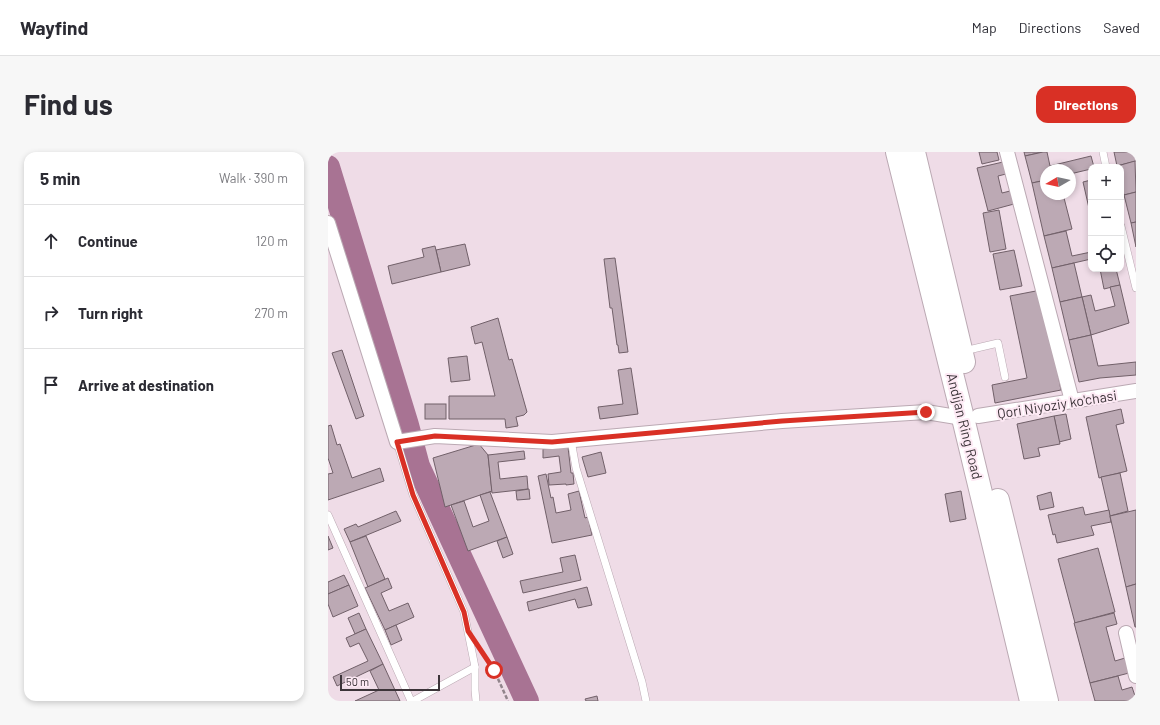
<!DOCTYPE html>
<meta charset="utf-8">
<style>
body{margin:0;font-family:Barlow,sans-serif;background:#f7f7f7;color:#2b2b33}
.controls{position:absolute;right:12px;top:12px;display:grid;overflow:hidden;border-radius:8px;box-shadow:0 2px 6px #0003}
.controls button{width:36px;height:36px;display:grid;place-items:center;padding:0;border:0;border-bottom:1px solid #e1e1e2;background:#fff;color:#2b2b33;font:20px sans-serif}
.compass{position:absolute;left:712px;top:12px;width:36px;height:36px;border-radius:50%;background:#fff;box-shadow:0 2px 6px #0003;rotate:261deg}
.scale{position:absolute;left:12px;bottom:10px;width:100px;box-sizing:border-box;padding-left:4px;border:2px solid #3c3439;border-top:0;font-size:11px;line-height:14px;white-space:nowrap;color:#3c3439;-webkit-text-stroke:3px #fde9f4;paint-order:stroke}
.stop{position:absolute;width:12px;height:12px;margin:-9px;border:3px solid #d93025;border-radius:50%;background:#fff}
.stop.end{background:#d93025;border-color:#fff;box-shadow:0 1px 4px #0008}
.list{margin:0;padding:0;list-style:none}
h2{display:flex;justify-content:space-between;align-items:center;height:52px;margin:0;padding:0 16px;font-size:17px}
h2 small{font-size:13px;font-weight:400;color:#7c7c81}
.list li{display:grid;grid-template-columns:26px 1fr auto;gap:12px;align-items:center;box-sizing:border-box;height:72px;padding:0 16px;border-top:1px solid #e1e1e2}
.list b{display:block;font-size:15px;white-space:nowrap}
.list em{font-size:13px;font-style:normal;color:#7c7c81}
.icon{flex:none;width:22px;height:22px;fill:none;stroke:currentColor;stroke-width:2;stroke-linecap:round;stroke-linejoin:round}
.map{position:relative;flex:none;width:808px;height:549px;overflow:hidden;border-radius:12px}
header{display:flex;align-items:center;gap:24px;box-sizing:border-box;height:56px;padding:0 20px;background:#fff;border-bottom:1px solid #e1e1e2}
header strong{font-size:19px}
nav{display:flex;gap:22px;margin-inline-start:auto;font-size:14px}
.intro{display:flex;align-items:center;justify-content:space-between;box-sizing:border-box;height:96px;padding:0 24px}
h1{margin:0;font-size:28px}
.button{padding:10px 18px;border-radius:12px;background:#d93025;color:#fff;font-size:14px;font-weight:700}
main{display:flex;gap:24px;padding:0 24px}
aside{flex:1;background:#fff;border-radius:12px;box-shadow:0 2px 6px #0003}
.map>svg:first-child{display:block}
</style>
<header>
<strong>Wayfind</strong>
<nav><a>Map</a><a>Directions</a><a>Saved</a></nav>
</header>
<div class="intro"><h1>Find us</h1><a class="button">Directions</a></div>
<main>
<aside>
<h2>5 min<small>Walk · 390 m</small></h2>
<ul class="list">
<li><svg class="icon" aria-label="ahead" viewBox="0 0 24 24"><path d="M12 20V5M6 11l6-6 6 6"/></svg><div><b>Continue</b></div><em>120 m</em></li>
<li><svg class="icon" aria-label="right" viewBox="0 0 24 24"><path d="M7 20v-9h11M14 6l5 5-5 5"/></svg><div><b>Turn right</b></div><em>270 m</em></li>
<li><svg class="icon" aria-label="arrive" viewBox="0 0 24 24"><path d="M6 21V4h12l-3 4 3 4H6"/></svg><div><b>Arrive at destination</b></div></li>
</ul>
</aside>
<div class="map">
<svg width="808" height="549" viewBox="0 0 808 549">
<rect width="100%" height="100%" fill="#efdce7"/>
<g fill="none" stroke-linecap="round" stroke-linejoin="round">
<path stroke="#a87393" stroke-width="24" d="M0,15L79,273L90,314L199,549"/>
</g>
<g fill="#bca9b4" stroke="#716069">
<path d="M651,0H669L671,8L654,12Z"/>
<path d="M696,0H715L697,4Z"/>
<path d="M715,0H719L722,14L763,4L766,15H763V17L742,22V18H718V28L704,31L697,4Z"/>
<path d="M786,0H808V9L789,14Z"/>
<path d="M807,9L808,40L796,43L793,31V15H789V14Z"/>
<path d="M675,10L678,22L670,24L674,41L682,39L686,52L660,59L649,16Z"/>
<path d="M718,28V42H735L744,77L716,84L704,31Z"/>
<path d="M763,28V65L755,30Z"/>
<path d="M808,40V70L803,71L796,43Z"/>
<path d="M671,58L678,97L662,100L655,61Z"/>
<path d="M808,70V95L803,71Z"/>
<path d="M738,79L744,104L763,100V107L724,116L716,84Z"/>
<path d="M137,92L142,113L113,120L108,98Z"/>
<path d="M107,94L113,120L64,132L60,114L96,105L94,97Z"/>
<path d="M686,98L694,134L672,138L665,102Z"/>
<path d="M287,106L300,200L291,201L290,193H289L284,156H282L276,107Z"/>
<path d="M746,111L754,145L732,150L724,116Z"/>
<path d="M772,117H788L792,133L776,137Z"/>
<path d="M792,133L801,171L763,183L754,145L763,143L767,159L787,154L782,135Z"/>
<path d="M713,138L733,238L667,251L664,233L699,226L682,144Z"/>
<path d="M754,145L763,183L741,188L732,150Z"/>
<path d="M170,166L181,208L184,207L199,260L196,263L188,265L190,274L178,276L177,267H121V244H167L154,190L147,192L143,175Z"/>
<path d="M763,183L770,214L808,210V223L772,226L751,230L741,188Z"/>
<path d="M14,198L36,264L28,267L4,201Z"/>
<path d="M139,204L142,228L123,230L120,206Z"/>
<path d="M303,216L310,262L272,267L270,255L295,252L290,218Z"/>
<rect x="97" y="252" width="21" height="15"/>
<path d="M793,257L796,271L788,273L799,319L771,326L758,265Z"/>
<path d="M738,262L743,287L731,290L726,264Z"/>
<path d="M726,264L732,292L710,296L712,304L696,307L689,272Z"/>
<path d="M3,273L9,293L12,292L24,326L52,316L56,329L0,348V322L5,321L0,306V274Z"/>
<path d="M151,292L160,303L164,339L117,355L105,306Z"/>
<path d="M240,295L243,321H245L246,332L238,333V332L221,333L220,322L233,320L231,304L215,306V297Z"/>
<path d="M196,299L197,307L170,310L172,327L199,324L200,337L164,341L160,303Z"/>
<path d="M273,300L278,321L260,325L254,305Z"/>
<path d="M792,321L800,359L782,364L773,325Z"/>
<path d="M218,322L223,346L225,345L228,361L243,358L240,342L251,339L257,366L260,365L264,383L224,391L210,324Z"/>
<path d="M201,337L202,347L189,348L188,339Z"/>
<path d="M633,339L638,367L622,370L617,342Z"/>
<path d="M162,340L179,385L140,399L123,353L136,349L145,375L161,369L152,343Z"/>
<path d="M723,340L726,355L712,358L709,344Z"/>
<path d="M755,355L757,363L781,358L783,370L763,374L766,383L729,391L727,382L725,383L720,363Z"/>
<path d="M808,358V432L798,435L782,364Z"/>
<path d="M68,359L73,369L22,390L16,377L28,372L30,375Z"/>
<path d="M0,384L5,396L0,398Z"/>
<path d="M38,384L57,427L40,435L22,390Z"/>
<path d="M179,385L185,402L175,406L169,389Z"/>
<path d="M770,396L787,460L747,471L730,407Z"/>
<path d="M247,403L253,428L195,441L192,429L235,420L232,406Z"/>
<path d="M16,423L21,433L0,442V430Z"/>
<path d="M60,426L64,436L53,441L61,459L80,451L86,465L57,478L37,436Z"/>
<path d="M808,432V475H807L798,435Z"/>
<path d="M21,433L30,454L5,465L0,452V442Z"/>
<path d="M259,435L264,453L250,456L247,447L201,459L199,450Z"/>
<path d="M31,461L38,477L27,482L20,466Z"/>
<path d="M786,461L789,472L778,475L787,509L797,506L801,521L762,531L746,471Z"/>
<path d="M68,473L74,488L63,493L57,478Z"/>
<path d="M38,477L55,512L9,534L5,525L40,509L31,491L22,495L18,486Z"/>
<path d="M55,512L72,549H27L51,538L42,519Z"/>
<path d="M790,524L794,538L804,535L808,547L800,549H767L762,531Z"/>
<path d="M269,544L270,549H258L257,547Z"/>
</g>
<g fill="none" stroke-linecap="round" stroke-linejoin="round">
<g stroke="#bba9b3" stroke-width="8">
<g id="lane">
<path d="M775,0L778,15"/>
<path d="M793,74L808,136"/>
<path d="M636,199L670,191L677,225"/>
<path d="M243,288L248,316L314,530L318,549"/>
<path d="M69,290L85,343L136,460L147,515V538L148,549"/>
<path d="M0,363L83,549"/>
<path d="M85,549L147,515"/>
</g>
</g>
<g stroke="#bba9b3" stroke-width="16">
<g id="street">
<path d="M679,0L744,249"/>
<path d="M0,71L69,290L107,284L224,290L454,269L598,260L635,266"/>
<path d="M650,264L808,239"/>
<path d="M798,481L808,524"/>
</g>
</g>
<g stroke="#bba9b3" stroke-width="24">
<g id="highway">
<path d="M569,0L635,266L703,549"/>
<path d="M586,0L636,210"/>
<path d="M670,348L719,549"/>
</g>
</g>
<path stroke="#92858c" stroke-width="2.5" stroke-dasharray="4 2" stroke-linecap="butt" d="M155,501L166,518L180,549"/>
<use href="#lane" stroke="#fff" stroke-width="7"/>
<use href="#street" stroke="#fff" stroke-width="14"/>
<use href="#highway" stroke="#fff" stroke-width="22"/>
</g>
<g fill="none" stroke-linecap="round" stroke-linejoin="round">
<path stroke="#d93025" stroke-width="5" d="M166,518L140,479L136,460L85,343L69,290L107,284L224,290L454,269L598,260"/>
</g>
<g text-anchor="middle" dominant-baseline="central" stroke-width="4" stroke-linejoin="round" paint-order="stroke">
<g font-size="14" fill="#3c3439" stroke="#fde9f4">
<text transform="translate(729 252) rotate(-9)">Qori Niyoziy ko'chasi</text>
<text transform="translate(637 274) rotate(76)">Andijan Ring Road</text>
</g>
</g>
</svg>
<div class="controls">
<button>+</button>
<button>−</button>
<button><svg class="icon" aria-label="locate" viewBox="0 0 24 24"><circle cx="12" cy="12" r="6"/><path d="M12 2v4M12 18v4M2 12h4M18 12h4"/></svg></button>
</div>
<svg class="compass" viewBox="-18 -18 36 36"><path d="M0-13l5 13h-10z" fill="#e53935"/><path d="M0 13l5-13h-10z" fill="#7c7c81"/></svg>
<div class="scale">50 m</div>
<div class="stop" style="left:166px;top:518px"></div>
<div class="stop end" style="left:598px;top:260px"></div>
</div>
</main>
